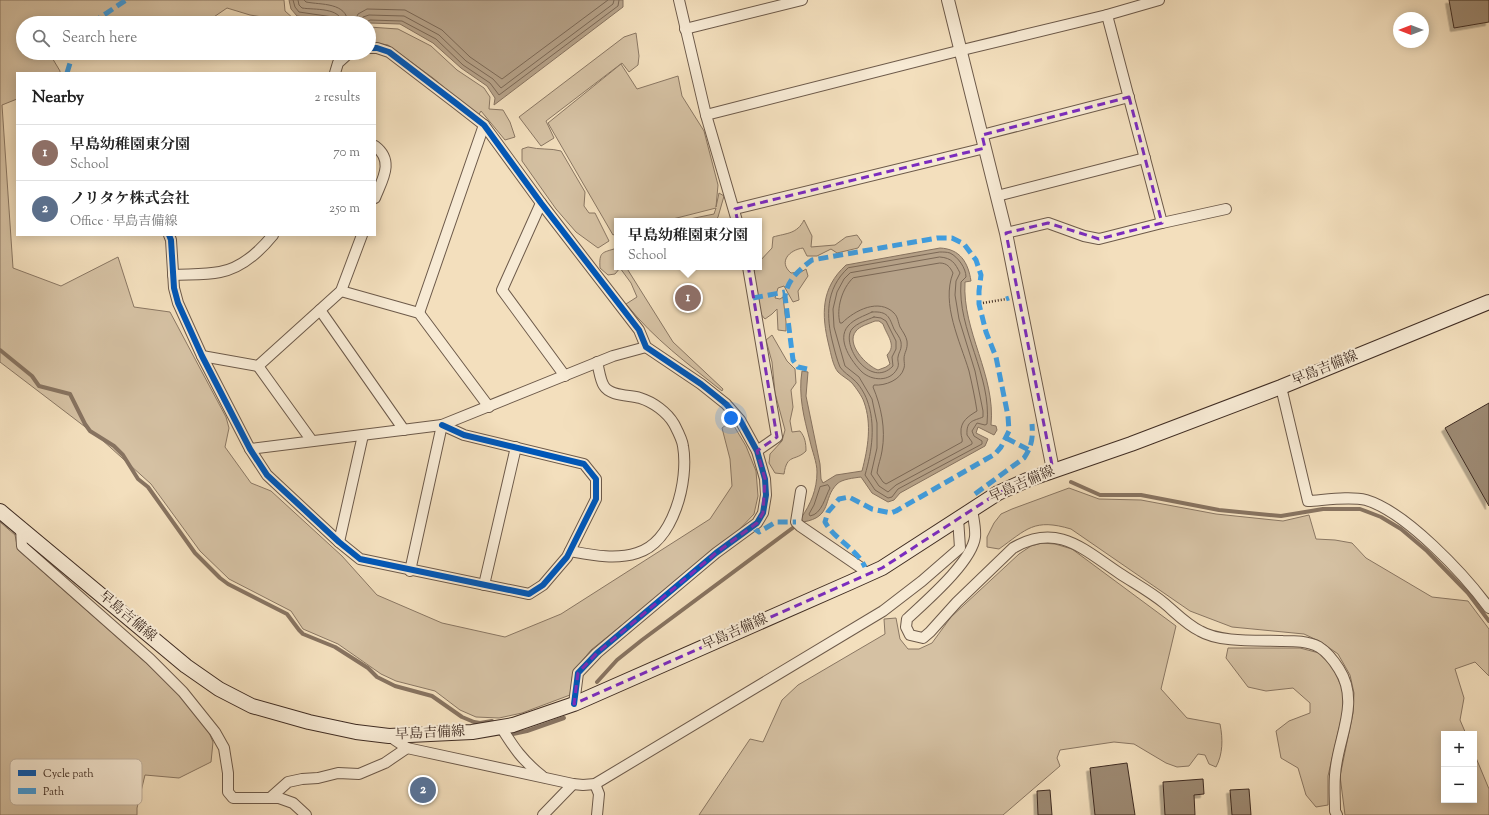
<!DOCTYPE html>
<meta charset="utf-8">
<style>
body{margin:0;font-family:"Sorts Mill Goudy","Noto Serif JP",serif;background:#f6f6f6;color:#222}
.controls{position:absolute;right:12px;bottom:12px;display:grid;overflow:hidden;border-radius:0px;box-shadow:0 2px 10px #0003}
.controls button{width:36px;height:36px;display:grid;place-items:center;padding:0;border:0;border-bottom:1px solid #e0e0e0;background:#fff;color:#222;font:20px sans-serif}
.compass{position:absolute;left:1393px;top:12px;width:36px;height:36px;border-radius:50%;background:#fff;box-shadow:0 2px 10px #0003;rotate:270deg}
.you{position:absolute;left:731px;top:418px;width:14px;height:14px;margin:-10px;border:3px solid #fff;border-radius:50%;background:#1a73e8;box-shadow:0 0 0 6px #1a73e833}
.badge{display:grid;place-items:center;width:26px;height:26px;border-radius:50%;background:#8f2418;color:#fff;font-size:13px;font-weight:700}
.pin{position:absolute;translate:-50% -50%;border:2px solid #fff;box-shadow:0 1px 4px #0006}
.popup{position:absolute;left:614px;top:218px;width:148px;height:52px;box-sizing:border-box;display:grid;place-content:center;border-radius:0px;background:#fff;filter:drop-shadow(0 1px 3px #0005);font-size:13px;white-space:nowrap;color:#767676}
.popup b{font-size:15px;color:#222}
.popup::after{content:'';position:absolute;left:50%;top:100%;margin-left:-8px;border:8px solid transparent;border-top-color:#fff}
.list{margin:0;padding:0;list-style:none}
h2{display:flex;justify-content:space-between;align-items:center;height:52px;margin:0;padding:0 16px;font-size:17px}
h2 small{font-size:13px;font-weight:400;color:#767676}
.list li{display:grid;grid-template-columns:26px 1fr auto;gap:12px;align-items:center;box-sizing:border-box;height:56px;padding:0 16px;border-top:1px solid #e0e0e0}
.list b{display:block;font-size:15px;white-space:nowrap}
.list p{margin:0;font-size:13px;white-space:nowrap;color:#767676}
.list em{font-size:13px;font-style:normal;color:#767676}
.icon{flex:none;width:22px;height:22px;fill:none;stroke:currentColor;stroke-width:2;stroke-linecap:round;stroke-linejoin:round}
.map{position:relative;flex:none;width:1489px;height:815px;overflow:hidden}
.search{position:absolute;background:#fff;box-shadow:0 2px 10px #0003;left:16px;top:16px;width:360px;height:44px;display:flex;align-items:center;gap:10px;box-sizing:border-box;padding:0 14px;border-radius:22px;color:#767676;font-size:15px}
.panel{position:absolute;background:#fff;box-shadow:0 2px 10px #0003;left:16px;top:72px;width:360px;height:164px;border-radius:0px}
.map>svg:first-child{display:block}
</style>
<div class="map">
<svg width="1489" height="815" viewBox="0 0 1489 815">
<defs>
<filter id="shadow"><feDropShadow dx="-3.5" dy="3.5" stdDeviation="0" flood-color="#0004"/></filter>
</defs>
<rect width="100%" height="100%" fill="#f3dfbd"/>
<filter id="stains"><feTurbulence type="fractalNoise" baseFrequency=".005" numOctaves="4"/><feColorMatrix values="0 0 0 0 .2 0 0 0 0 .09 0 0 0 0 .02 0 0 0 .5 -.17"/></filter>
<radialGradient id="worn" r=".72"><stop offset=".6" stop-color="#630" stop-opacity="0"/><stop offset="1" stop-color="#630" stop-opacity=".3"/></radialGradient>
<g fill="#d5c1a3" stroke="#8a7763">
<path d="M0,0H284L285,11L294,19L328,23H276L274,19L250,15L227,8L205,23H23V53H53L51,56L60,71V73H17V99L2,105L13,268L61,286L118,257L134,307L170,312L226,417L229,428L225,447L251,483L271,491L342,556L377,595L442,623L505,637L561,614L710,519L732,486L730,459L722,428L731,421L746,446L756,471L758,496L754,514L736,533L591,650L573,672L570,695L522,713L499,718L476,717L460,710L435,691L396,681L381,674L338,644L303,629L291,611L229,579L200,551L151,484L101,439L0,362Z"/>
<path d="M369,27L398,29L431,46L457,70L484,88L490,97L489,109L503,110L510,122L515,137L505,140L481,111L478,116L433,78L388,45L369,42Z"/>
<path d="M636,33L639,56L638,65L629,72L622,63L546,121L554,138L541,146L519,117L624,37Z"/>
<path d="M621,64L637,89L678,76L682,96L704,131L718,185L716,207L719,193L724,196L718,217L715,221H680L714,214L716,208L665,221H617V233L613,235L548,123Z"/>
<path d="M528,147C539,150 551,148 561,151L585,192L584,206L589,213H595L609,241L598,248L576,232L556,209L522,161V149Z"/>
<path d="M804,220L812,236L811,247L835,245L846,237L857,235L862,242L858,248L837,253L831,249L817,256H807L803,248C789,250 778,262 791,273L801,272L806,269L808,276L798,291L799,300L793,302L784,286L778,288L775,298L780,299L783,297L786,322V331L778,330L777,309L772,314L765,319L759,312L753,273L756,267H759V262L772,248L773,237C787,233 797,234 804,220Z"/>
<path d="M617,248V267H626L673,342L723,389L722,391C687,363 655,340 626,304L637,297L631,283L620,268L615,274L608,275L600,268C599,251 602,253 617,248Z"/>
<path d="M772,335L787,361L795,369L796,383L791,390L793,407L790,421L792,432L800,431C805,437 806,443 806,451C795,462 787,453 784,474L775,473L769,463L770,454L782,441L785,430L775,393L772,362L766,340Z"/>
<path d="M1069,488L1099,499L1141,500L1216,514L1283,521L1309,515L1316,539L1335,540L1352,543L1366,558L1432,597L1468,601L1489,629V676L1475,662L1455,669L1464,698L1460,720L1466,734H1444V800H1474V753L1489,789V815H1345L1340,776L1353,713L1354,693L1350,675L1338,654L1321,642L1304,634L1232,627L1190,611L1071,529C1034,518 1027,529 999,549L987,547V537L994,523L1001,514L1012,509Z"/>
<path d="M0,522L15,535L18,550L154,670L179,695L208,730L213,742L211,762L179,778L145,775L137,808V815H0Z"/>
<path d="M1042,543L1055,544L1072,549L1176,626L1161,689L1187,718L1220,724C1223,739 1223,754 1216,767L1209,764L1205,755L1198,754L1189,766L1177,767L1166,763L1134,744L1114,742L1060,750L1057,758L1060,766L1003,815H699L750,739L763,742L782,700L798,685L885,634L884,619L896,618L900,639L908,649H919L932,643L951,617L1019,554L1031,546Z"/>
<path d="M1228,648H1300L1319,653L1333,668L1343,690V711L1328,776V805L1316,807L1306,795L1298,768L1281,758L1276,731L1289,721L1310,713V703L1293,688L1266,691L1248,687L1226,658Z"/>
</g>
<g fill="#b6a289" stroke="#877360" fill-rule="evenodd">
<path d="M289,0H623V7L494,105L495,98L487,86L461,68L433,43L400,24L369,23L354,21L342,23L297,16L291,9Z"/>
<path d="M940,248C960,249 968,262 971,281L965,282C962,331 996,376 991,425L996,426L997,430L994,435L978,427L976,433L988,439L985,446L900,493L894,500L888,502L872,493L861,477C854,478 842,479 837,484C822,499 833,517 803,522L801,518C811,504 817,489 817,472C817,462 812,451 810,441C804,418 798,395 802,371L808,372L806,396L820,464L821,479L823,483L836,475L862,471C868,448 872,424 864,402C862,396 856,388 852,383C848,379 842,376 838,372C833,366 831,354 829,346C821,314 821,288 846,265ZM875,321H879L883,324C887,336 897,345 887,355L890,364L886,367L878,370C867,366 845,344 856,331C860,326 868,324 875,321Z"/>
</g>
<g fill="none" stroke-linecap="round" stroke-linejoin="round">
<g stroke="#7b6856" stroke-width="1">
<path d="M293,0L295,7L299,12L333,17L336,19L337,23"/>
<path d="M298,0L299,5L302,8C314,10 341,7 342,23"/>
<path d="M304,0L306,2C321,5 347,2 348,23"/>
<path d="M354,23L358,14L367,9L405,10L442,30L470,57L502,79L608,0"/>
<path d="M360,23L363,17L369,15L404,16L439,35L466,61L493,79L501,88L613,4L614,0"/>
<path d="M365,23L370,20L402,21L436,39L463,65L490,83L499,95L618,6L619,0"/>
<path d="M940,252C943,252 947,252 950,253C958,257 966,268 966,277L961,282C957,330 992,375 987,424L985,425L977,423L972,431L974,436L982,441V444L898,489L892,497L888,498L875,490L865,475C872,451 876,424 867,400C865,394 859,384 854,380C850,376 843,372 840,367C837,360 835,352 833,344C826,317 825,289 848,268Z"/>
<path d="M940,257C952,258 955,263 960,273L956,281L955,295L959,319L975,371L983,411V417C974,421 966,420 967,435L972,442V444L896,485L888,492L879,486L871,474L877,448V423L872,399L859,377L845,366L834,327L833,309L837,292L844,279L850,273Z"/>
<path d="M940,263C947,263 950,267 953,273C941,304 960,341 969,371C972,384 975,398 977,411C969,416 960,421 961,433C961,437 963,439 962,442L886,484L883,482L877,473C878,465 881,458 882,451C886,429 881,406 873,387L874,385C885,386 901,380 904,368C905,365 904,362 904,359C904,352 908,350 907,341C906,336 903,332 900,327C898,322 898,317 894,313C879,298 855,310 842,323H840C836,309 842,288 853,278Z"/>
<path d="M872,312C888,311 889,317 894,329C896,333 900,337 901,342C902,350 899,351 898,357C897,361 900,364 897,369C890,382 872,381 862,372C852,362 836,340 848,326C854,319 864,316 872,312Z"/>
<path d="M874,317L881,318L886,321L896,341V349L892,357L893,366C870,390 840,344 852,329C857,323 867,320 874,317Z"/>
<path d="M828,485L830,488C825,497 822,514 810,516L809,514L814,505L820,487Z"/>
</g>
<g stroke="#877360" stroke-width="4">
<path d="M0,350L32,376L39,386L70,394L85,424L90,431L114,446L123,455L138,479L148,487L195,553L220,578L228,584L287,614L299,630L303,634L335,647L368,668L377,677L395,686L432,696L462,717L474,722L480,723L492,721"/>
<path d="M1071,482L1100,495H1141L1219,510L1259,514L1281,516L1323,509H1360L1381,517L1401,529L1427,551L1468,593L1489,621"/>
<path d="M597,682L617,660L642,640L798,524"/>
<path d="M513,734L527,731L564,718"/>
</g>
</g>
<g fill="#9d8a73" stroke="#402d23" filter="url(#shadow)">
<path d="M1449,0H1489V22L1454,28Z"/>
<path d="M1489,403V506L1445,428Z"/>
<path d="M1127,763L1135,815H1095L1090,768Z"/>
<path d="M1203,779L1204,794L1194,795L1195,815H1165L1163,782Z"/>
<path d="M1249,789L1251,815H1232L1230,790Z"/>
<path d="M1050,790L1052,815H1038L1037,791Z"/>
</g>
<g fill="none" stroke-linecap="round" stroke-linejoin="round">
<g stroke="#6d5a4a" stroke-width="12">
<g id="minor">
<path d="M679,0L706,115L737,221"/>
<path d="M685,29L802,0"/>
<path d="M369,48H377L389,52L457,104L484,125L541,203L639,330L646,347L701,384L726,404L740,420L757,451L765,479L766,495L763,513L757,523L716,553L597,653L578,673L574,704"/>
<path d="M335,73L338,63L349,53"/>
<path d="M706,115L954,52L1107,15L1159,0"/>
<path d="M982,135L1129,97"/>
<path d="M375,146C395,161 382,180 375,198"/>
<path d="M997,196L1145,158"/>
<path d="M541,203L502,290L565,376"/>
<path d="M735,209L985,148"/>
<path d="M1162,223L1226,209"/>
<path d="M1006,233L1048,223L1084,236L1099,239L1162,223L1107,15"/>
<path d="M169,235L171,240L174,288L178,303L202,356L250,449L267,475L339,542L360,559L529,594L543,585L567,557L596,499V479L584,464L464,435L442,425"/>
<path d="M748,267L777,437L757,451"/>
<path d="M173,275C188,274 205,275 220,272C242,268 260,251 273,235"/>
<path d="M341,291L419,313L489,407"/>
<path d="M320,310L404,430"/>
<path d="M419,313L484,125"/>
<path d="M202,356L258,366L341,291L362,235"/>
<path d="M258,366L312,441"/>
<path d="M1281,387L1308,501C1325,500 1350,496 1366,500C1406,512 1464,574 1489,608"/>
<path d="M250,449L442,425L613,356L646,347"/>
<path d="M801,491L796,522L800,526L860,567L867,575"/>
<path d="M972,509C973,517 976,528 975,537C972,562 925,602 907,619L906,627L910,635L923,638L930,632L957,602L1013,548C1057,522 1083,549 1119,573C1134,583 1151,592 1164,603C1176,613 1186,624 1200,631C1220,643 1260,640 1283,641C1295,641 1308,641 1319,647C1327,652 1334,661 1339,669C1361,703 1337,739 1335,775C1334,787 1335,799 1335,811L1337,815"/>
<path d="M21,528L22,546L150,659L183,692L215,732L224,748L228,773V792L233,798H279L293,803L306,815"/>
<path d="M339,542L363,435"/>
<path d="M570,551C592,555 615,560 637,553C674,542 689,480 683,446C682,439 677,430 674,424C667,412 653,402 640,398C629,395 610,396 604,386C600,380 599,369 597,362"/>
<path d="M410,571L442,425"/>
<path d="M484,585L516,447"/>
<path d="M501,727C514,748 522,760 542,776"/>
<path d="M389,736L407,748L573,784L583,785L595,784L883,611L922,581L960,548L958,518"/>
<path d="M595,784L599,794L597,815"/>
<path d="M270,798L288,782L302,779L318,778L338,773L359,774L385,763L407,748"/>
<path d="M543,815L573,784"/>
</g>
</g>
<g stroke="#6d5a4a" stroke-width="14">
<path id="tertiary" d="M948,0L1006,233L1053,470"/>
</g>
<g stroke="#402d23" stroke-width="16">
<path id="secondary" d="M0,511L186,666L219,689L252,706L309,722L356,732L389,736L472,732L513,725L574,704L851,582L882,568L998,493L1027,480L1131,444L1281,387L1489,302"/>
</g>
<path stroke="#402d23" stroke-width="2.5" stroke-dasharray="1 2" stroke-linecap="butt" d="M983,303L1006,299"/>
<use href="#minor" stroke="#f7ead4" stroke-width="10"/>
<use href="#tertiary" stroke="#f7ead4" stroke-width="12"/>
<use href="#secondary" stroke="#f7ead4" stroke-width="14"/>
<g stroke="#3f9de0" stroke-width="5" stroke-dasharray="10 5" stroke-linecap="butt">
<path d="M92,23L126,0"/>
<path d="M67,73L73,53"/>
<path d="M753,298L785,292"/>
<path d="M1006,299L1009,298"/>
<path d="M807,369L798,367L793,360L785,296C788,279 799,270 812,260L937,238H952L964,244L976,260L981,275L979,291V304L986,332L996,357L1008,416L1009,431L1001,447L995,454L896,511L891,513L872,509L849,497L839,499L828,512L825,522C835,540 856,548 865,567"/>
<path d="M1006,438L1029,450"/>
<path d="M975,494L1024,458C1032,446 1033,438 1032,424"/>
<path d="M752,527L759,532L776,522H796"/>
</g>
<g stroke="#f7ead4" stroke-width="8">
<g id="cycleway">
<path d="M369,48H377L389,52L457,104L484,125L541,203L639,330L646,347L701,384L726,404L740,420L757,451L765,479L766,495L763,513L757,523L716,553L597,653L578,673L574,704"/>
<path d="M169,235L171,240L174,288L178,303L202,356L250,449L267,475L339,542L360,559L529,594L543,585L567,557L596,499V479L584,464L464,435L442,425"/>
</g>
</g>
<use href="#cycleway" stroke="#0057b8" stroke-width="6"/>
</g>
<path fill="none" stroke="#7b2cbf" stroke-width="3" stroke-dasharray="8 5" stroke-linejoin="round" d="M1129,97L1162,223L1099,239L1048,223L1006,233L1053,470L998,493L882,568L574,704L578,673L597,653L716,553L757,523L763,513L765,479L757,451L777,437L749,271L735,209L985,148L982,135Z"/>
<g text-anchor="middle" dominant-baseline="central" stroke-width="4" stroke-linejoin="round" paint-order="stroke">
<g font-size="14" fill="#402d23" stroke="#f7ead4">
<text transform="translate(1325 369) rotate(-22)">早島吉備線</text>
<text transform="translate(1022 485) rotate(-24)">早島吉備線</text>
<text transform="translate(127 617) rotate(40)">早島吉備線</text>
<text transform="translate(735 633) rotate(-24)">早島吉備線</text>
<text transform="translate(430 734) rotate(-3)">早島吉備線</text>
</g>
</g>
<rect x="10" y="759" width="132" height="46" rx="6" fill="#f7ead4" stroke="#c0b19f" stroke-width="1"/>
<rect x="18" y="770" width="18" height="6" fill="#0057b8"/>
<rect x="18" y="788" width="18" height="6" fill="#3f9de0"/>
<g font-size="11" fill="#402d23">
<text x="43" y="777">Cycle path</text>
<text x="43" y="795">Path</text>
</g>
<rect width="100%" height="100%" filter="url(#stains)"/>
<rect width="100%" height="100%" fill="url(#worn)"/>
</svg>
<div class="controls">
<button>+</button>
<button>−</button>
</div>
<svg class="compass" viewBox="-18 -18 36 36"><path d="M0-13l5 13h-10z" fill="#e53935"/><path d="M0 13l5-13h-10z" fill="#767676"/></svg>
<div class="you"></div>
<div class="pin badge" style="left:688px;top:298px;background:#8d6e63">1</div>
<div class="popup"><b>早島幼稚園東分園</b>School</div>
<div class="pin badge" style="left:423px;top:790px;background:#5c6f8a">2</div>
<div class="search"><svg class="icon" aria-label="search" viewBox="0 0 24 24"><circle cx="10" cy="10" r="6"/><path d="M15 15l6 6"/></svg>Search here</div>
<section class="panel">
<h2>Nearby<small>2 results</small></h2>
<ul class="list">
<li><span class="badge" style="background:#8d6e63">1</span><div><b>早島幼稚園東分園</b><p>School</p></div><em>70 m</em></li>
<li><span class="badge" style="background:#5c6f8a">2</span><div><b>ノリタケ株式会社</b><p>Office · 早島吉備線</p></div><em>250 m</em></li>
</ul>
</section>
</div>
